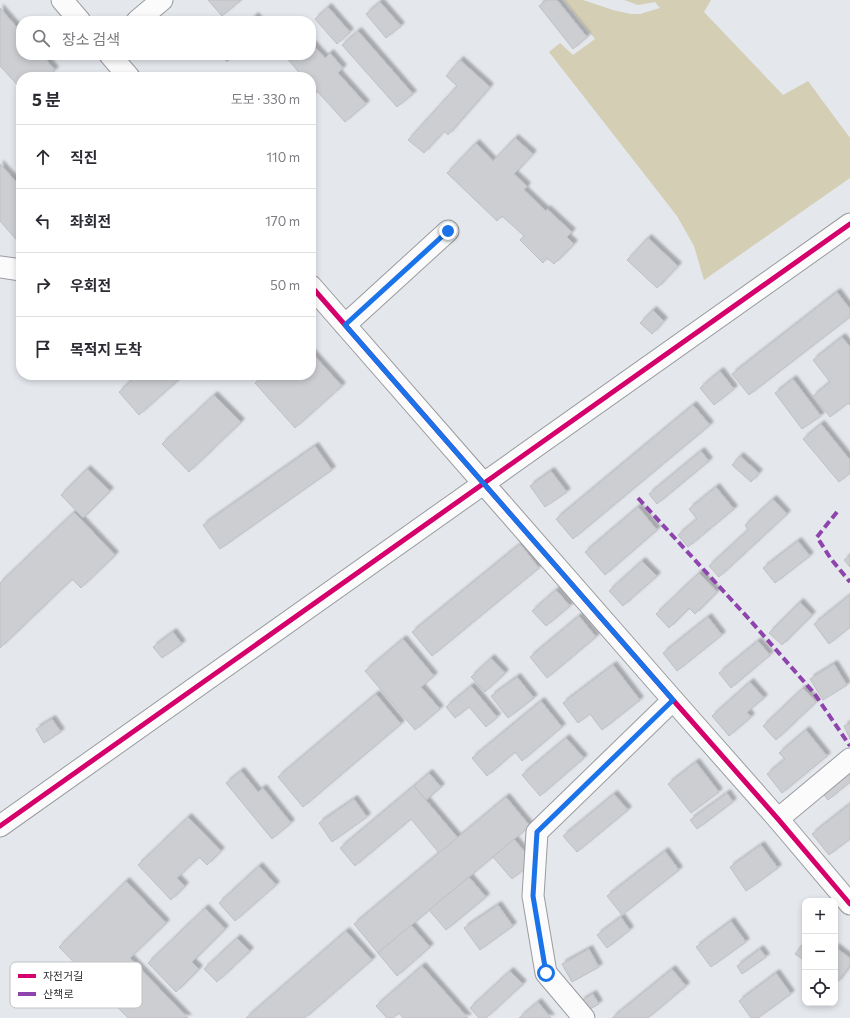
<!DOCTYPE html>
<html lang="ko">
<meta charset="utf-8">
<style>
body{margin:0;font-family:Commissioner,"Noto Sans KR",sans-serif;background:#f7f7f7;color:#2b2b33}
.controls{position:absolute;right:12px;bottom:12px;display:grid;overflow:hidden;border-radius:8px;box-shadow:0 2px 6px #0003}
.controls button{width:36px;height:36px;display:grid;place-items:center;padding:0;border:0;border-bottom:1px solid #e1e1e2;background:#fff;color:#2b2b33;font:20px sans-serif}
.stop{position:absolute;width:12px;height:12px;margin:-9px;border:3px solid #1a73e8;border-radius:50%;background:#fff}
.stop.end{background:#1a73e8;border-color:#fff;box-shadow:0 1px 4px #0008}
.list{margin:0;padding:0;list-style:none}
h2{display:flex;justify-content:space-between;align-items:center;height:52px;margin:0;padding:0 16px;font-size:17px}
h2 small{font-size:13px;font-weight:400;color:#7c7c81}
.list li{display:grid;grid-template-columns:26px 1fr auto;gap:12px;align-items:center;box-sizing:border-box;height:64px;padding:0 16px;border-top:1px solid #e1e1e2}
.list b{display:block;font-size:15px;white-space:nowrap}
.list em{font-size:13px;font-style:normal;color:#7c7c81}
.icon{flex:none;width:22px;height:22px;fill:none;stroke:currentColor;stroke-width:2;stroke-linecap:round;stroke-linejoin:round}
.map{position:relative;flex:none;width:850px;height:1018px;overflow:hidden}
.search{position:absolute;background:#fff;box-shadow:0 2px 6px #0003;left:16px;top:16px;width:300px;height:44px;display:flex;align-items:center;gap:10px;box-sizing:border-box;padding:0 14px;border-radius:16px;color:#7c7c81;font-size:15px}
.panel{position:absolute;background:#fff;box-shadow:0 2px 6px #0003;left:16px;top:72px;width:300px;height:308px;border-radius:16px}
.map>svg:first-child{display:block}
</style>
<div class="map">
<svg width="850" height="1018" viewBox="0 0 850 1018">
<defs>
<filter id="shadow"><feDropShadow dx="3.5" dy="-3.5" stdDeviation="1" flood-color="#0004"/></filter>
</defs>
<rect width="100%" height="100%" fill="#e4e7ec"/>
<path fill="#d4ceb5" d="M564,0H583L613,10L631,14H640L660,8L655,2L638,5L624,0H711L704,12L783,95L808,81L850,138V178L704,280L694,246L677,216L549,52L560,43L573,55L595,39Z"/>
<g fill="#ccced2" stroke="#bfc0c4" filter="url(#shadow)">
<path d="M208,0H241L222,16Z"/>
<path d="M547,0H557L587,37L573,49L539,6Z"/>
<path d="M380,2L401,26L386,38L366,14Z"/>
<path d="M328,7L350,32L337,44L315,19Z"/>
<path d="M0,8L21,32V55H42L55,70L47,77H21V89L0,66Z"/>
<path d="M255,16L259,21H250Z"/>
<path d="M358,31L413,94L397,107L342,45Z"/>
<path d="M311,43L325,58L330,53L343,68L338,73L366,104L345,122L317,91L311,97V77H303L284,55H311Z"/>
<path d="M221,55H234L227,62Z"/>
<path d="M460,60L490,87L448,135L444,131L424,153L408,140L457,86L446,76Z"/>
<path d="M515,138L533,154L514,174L527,186L524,190L546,211L547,209L572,232L567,237L574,244L554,264L547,258L543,263L520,240L524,236L502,216L497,221L447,173L476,143L493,161Z"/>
<path d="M0,164L21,187V245L0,221Z"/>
<path d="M648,238L678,266L657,288L627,260Z"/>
<path d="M837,292L850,309V317L749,395L732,374Z"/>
<path d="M653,310L664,321L652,334L640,323Z"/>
<path d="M842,337L850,347V405L848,403L830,417L813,396L830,382L813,360Z"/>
<path d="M311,352L342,386L295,428L255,383L264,375H311Z"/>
<path d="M720,371L734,389L714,405L700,388Z"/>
<path d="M137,375H184L139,415L119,392Z"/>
<path d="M793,379L821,416L802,429L775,393Z"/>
<path d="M214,395L241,422L189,472L162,444Z"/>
<path d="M693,405L710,425L573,539L556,519Z"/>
<path d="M821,424L850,460V473L839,482L803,439Z"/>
<path d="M315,446L332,470L220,549L203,525Z"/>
<path d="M701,451L709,461L657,504L649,494Z"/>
<path d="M740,456L759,473L751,482L732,465Z"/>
<path d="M87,469L110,491L83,518L61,495Z"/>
<path d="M551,471L567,492L545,507L530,486Z"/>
<path d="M716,487L734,509L688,547L678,535L697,519L689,509Z"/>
<path d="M773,499L787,514L719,577L709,566L748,530L745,525Z"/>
<path d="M638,507L657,530L605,575L585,552Z"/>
<path d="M74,512L115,555L81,588L72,579L0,648V583Z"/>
<path d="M798,541L810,556L775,583L763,568Z"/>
<path d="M520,544L539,568L432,656L412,632Z"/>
<path d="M850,555V567L844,560Z"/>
<path d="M642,561L657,576L623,606L609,591Z"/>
<path d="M699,573L717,592L695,614L689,608L669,628L656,614Z"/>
<path d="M556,590L570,606L546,626L532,611Z"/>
<path d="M850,595V627L829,644L814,624Z"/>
<path d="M800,602L812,615L782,645L769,633Z"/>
<path d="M579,616L596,637L547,678L530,657Z"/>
<path d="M708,617L722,635L677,671L663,653Z"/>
<path d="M173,632L182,644L162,658L153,647Z"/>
<path d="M403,639L434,676L421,687L440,709L415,730L365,671Z"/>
<path d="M758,641L770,655L731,688L719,673Z"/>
<path d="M491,658L505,673L485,692L471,677Z"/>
<path d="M834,664L847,685L823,700L810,679Z"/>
<path d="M613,665L640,700L602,730L590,714L578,723L563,703Z"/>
<path d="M517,677L534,698L508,718L491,696Z"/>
<path d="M750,682L764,698L747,712L751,717L729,736L712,716Z"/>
<path d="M471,686L497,717L486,727L469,707L455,718L446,707Z"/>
<path d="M803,688L816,702L776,740L763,726Z"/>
<path d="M376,694L401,724L303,807L278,777Z"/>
<path d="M541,701L562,727L522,761L515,752L487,776L472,758Z"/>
<path d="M52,719L61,732L44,743L36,729Z"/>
<path d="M850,723V739L844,726Z"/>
<path d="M806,730L827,756L782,793L767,774L785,759L779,753Z"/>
<path d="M566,738L584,758L540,796L522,775Z"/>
<path d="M696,762L719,792L691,813L668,784Z"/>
<path d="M850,765V782L828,800L820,790Z"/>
<path d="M241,771L258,792L263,788L291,823L272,839L226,783Z"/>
<path d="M429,773L441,787L426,800L414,786Z"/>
<path d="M414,786L458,838L439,853L411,819L355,866L340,848Z"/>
<path d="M727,793L733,802L697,829L690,820Z"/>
<path d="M614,794L628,810L577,852L563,836Z"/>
<path d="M506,797L530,826L378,953L354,924Z"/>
<path d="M354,799L367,817L332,842L319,823Z"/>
<path d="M850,804V839L829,855L812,834Z"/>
<path d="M188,817L221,851L207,865L199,857L177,878L185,886L171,900L138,865Z"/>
<path d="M514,839L533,862L512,879L493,857Z"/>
<path d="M761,845L778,868L746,891L730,867Z"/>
<path d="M665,851L679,870L622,915L607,896Z"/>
<path d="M259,866L276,885L235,921L219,903Z"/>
<path d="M469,877L486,897L446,930L429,910Z"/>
<path d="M126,881L166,923L130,958L188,1018H128L59,947Z"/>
<path d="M498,905L513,926L480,950L464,928Z"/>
<path d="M205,908L225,929L192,962L199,969L176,992L148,963Z"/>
<path d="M621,917L630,930L607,948L597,935Z"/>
<path d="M731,921L746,942L711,967L696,947Z"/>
<path d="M411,925L430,947L397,976L378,953Z"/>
<path d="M346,931L372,960L305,1018H246Z"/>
<path d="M237,938L250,951L217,982L204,969Z"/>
<path d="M805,941V961L795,954Z"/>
<path d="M835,947L850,958V965L837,983L835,982Z"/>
<path d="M589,949L599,967L572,982L562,964Z"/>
<path d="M760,949L766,957L742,974L737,966Z"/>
<path d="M422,966L468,1018H403L399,1013L393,1018H387L376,1006Z"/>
<path d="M672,969L686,986L648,1018H612Z"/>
<path d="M510,971L523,984L486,1018H479L470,1008Z"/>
<path d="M776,973L791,994L758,1018H751L739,1001Z"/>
<path d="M593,994L599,1004L586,1011L581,1001Z"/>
<path d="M538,1002L551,1018H519Z"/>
</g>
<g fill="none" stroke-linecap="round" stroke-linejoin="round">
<g stroke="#9a9ca0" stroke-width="23">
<g id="minor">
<path d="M62,0L80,21"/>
<path d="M137,21L162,0"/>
<path d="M110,55L129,77"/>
<path d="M0,267L21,270"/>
<path d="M311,286L673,700L778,819L850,904"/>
<path d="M345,325L448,231"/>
<path d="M778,819L850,759"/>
<path d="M0,826L850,224"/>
<path d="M584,1018L546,973L533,896L537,832L673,700"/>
</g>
</g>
<use href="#minor" stroke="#fbfbfc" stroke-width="21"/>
<g stroke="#8e44ad" stroke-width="4" stroke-dasharray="8 4" stroke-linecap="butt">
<path d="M638,498L749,619L814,693L850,746"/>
<path d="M837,512L817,537L831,559L850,582"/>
</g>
<g stroke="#fff" stroke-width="8">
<g id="cycleway">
<path d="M311,286L673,700L778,819L850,904"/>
<path d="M0,826L850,224"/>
</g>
</g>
<use href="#cycleway" stroke="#d6006c" stroke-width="5"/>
</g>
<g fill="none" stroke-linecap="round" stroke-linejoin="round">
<path stroke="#1a73e8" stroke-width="5" d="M448,231L345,325L673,700L537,832L533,896L546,973"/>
</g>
<rect x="10" y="962" width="132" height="46" rx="6" fill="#fff" stroke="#c1c2c3" stroke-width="1"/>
<rect x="18" y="974" width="18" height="4" fill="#d6006c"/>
<rect x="18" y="992" width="18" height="4" fill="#8e44ad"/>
<g font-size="11" fill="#313337">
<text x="43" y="980">자전거길</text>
<text x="43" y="998">산책로</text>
</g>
</svg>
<div class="controls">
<button>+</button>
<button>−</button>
<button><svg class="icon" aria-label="locate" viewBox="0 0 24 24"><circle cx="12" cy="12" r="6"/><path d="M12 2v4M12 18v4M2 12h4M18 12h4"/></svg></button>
</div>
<div class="stop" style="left:546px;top:973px"></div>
<div class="stop end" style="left:448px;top:231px"></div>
<div class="search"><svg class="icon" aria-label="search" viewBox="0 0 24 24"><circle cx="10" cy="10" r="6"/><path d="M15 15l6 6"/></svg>장소 검색</div>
<section class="panel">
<h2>5 분<small>도보 · 330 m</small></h2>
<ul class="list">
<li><svg class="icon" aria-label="ahead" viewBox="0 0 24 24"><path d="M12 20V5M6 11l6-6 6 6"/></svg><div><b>직진</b></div><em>110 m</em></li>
<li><svg class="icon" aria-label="left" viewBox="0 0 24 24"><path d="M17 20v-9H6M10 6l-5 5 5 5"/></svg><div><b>좌회전</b></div><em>170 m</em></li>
<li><svg class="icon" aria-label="right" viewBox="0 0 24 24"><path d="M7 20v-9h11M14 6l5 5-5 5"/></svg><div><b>우회전</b></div><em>50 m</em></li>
<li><svg class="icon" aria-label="arrive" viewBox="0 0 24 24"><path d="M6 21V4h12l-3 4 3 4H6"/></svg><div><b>목적지 도착</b></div></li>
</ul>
</section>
</div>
